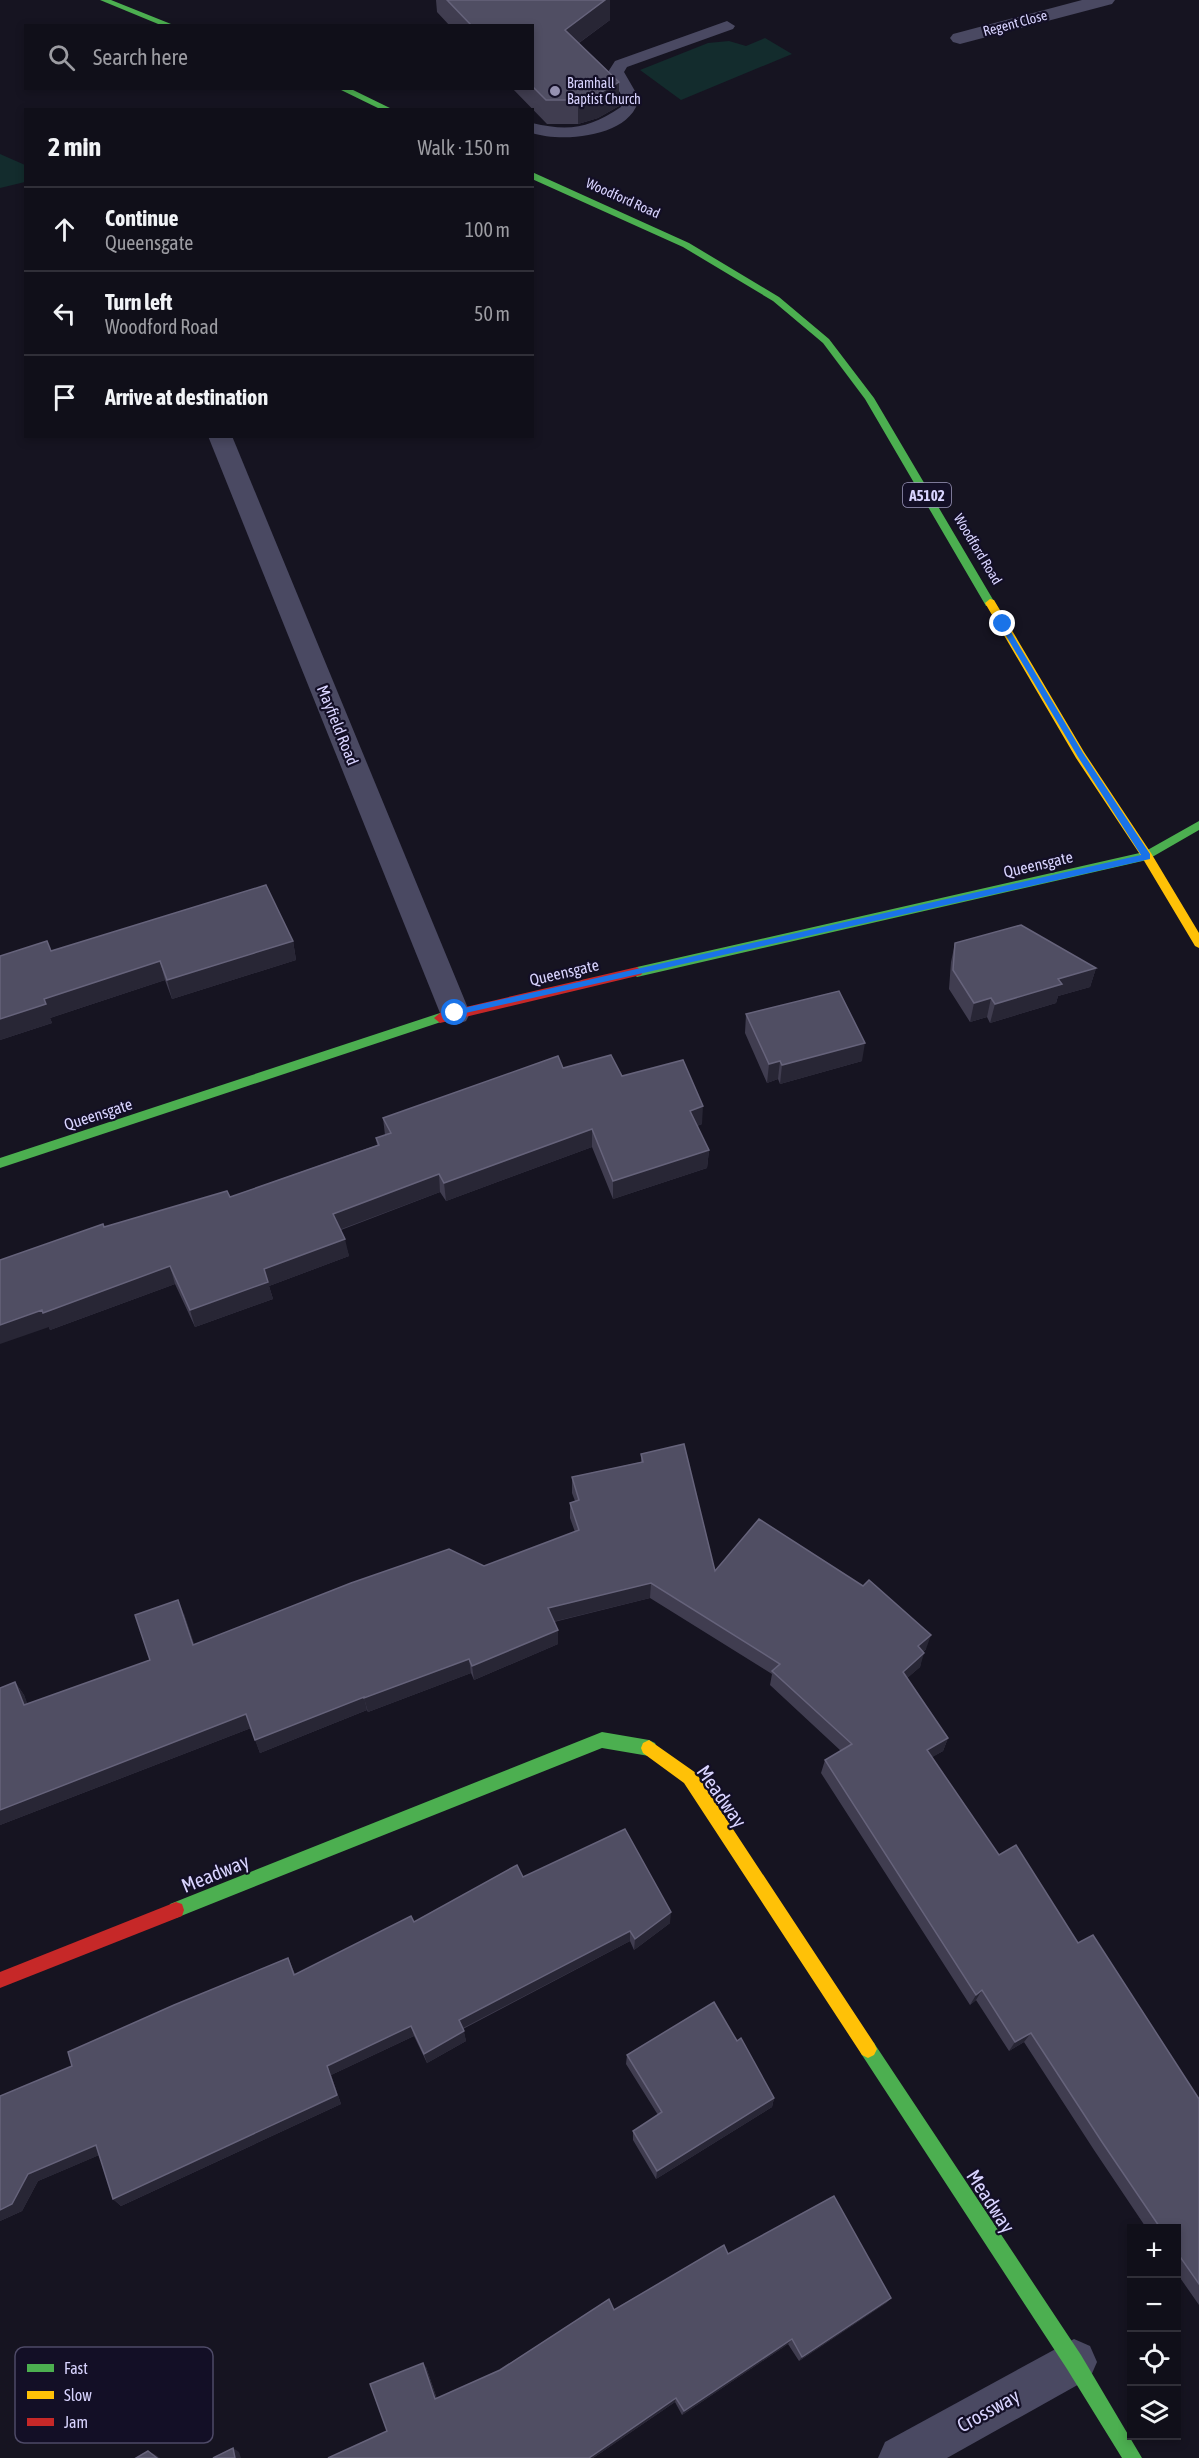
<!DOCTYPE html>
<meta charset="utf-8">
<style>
body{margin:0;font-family:"Asap Condensed",sans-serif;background:#191822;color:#f1f3f6}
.controls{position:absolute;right:18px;bottom:18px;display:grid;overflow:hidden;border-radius:0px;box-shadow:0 3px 9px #0003}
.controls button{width:54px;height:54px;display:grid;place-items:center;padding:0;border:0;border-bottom:2px solid #302f38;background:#100f19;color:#f1f3f6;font:30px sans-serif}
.stop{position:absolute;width:18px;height:18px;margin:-14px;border:4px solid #1a73e8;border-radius:50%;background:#fff}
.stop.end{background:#1a73e8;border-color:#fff;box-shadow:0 2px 6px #0008}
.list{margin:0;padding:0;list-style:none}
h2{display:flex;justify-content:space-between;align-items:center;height:78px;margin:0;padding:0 24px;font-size:26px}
h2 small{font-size:20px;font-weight:400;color:#9c9ca2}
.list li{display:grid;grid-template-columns:39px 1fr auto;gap:18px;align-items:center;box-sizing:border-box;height:84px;padding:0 24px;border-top:2px solid #302f38}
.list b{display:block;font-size:22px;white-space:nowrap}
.list p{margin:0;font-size:20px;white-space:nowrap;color:#9c9ca2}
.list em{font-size:20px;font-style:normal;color:#9c9ca2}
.icon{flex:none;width:33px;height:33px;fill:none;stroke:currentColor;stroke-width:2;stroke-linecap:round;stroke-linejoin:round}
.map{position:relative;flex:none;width:1199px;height:2458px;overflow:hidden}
.search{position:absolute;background:#100f19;box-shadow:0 3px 9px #0003;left:24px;top:24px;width:510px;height:66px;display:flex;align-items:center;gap:15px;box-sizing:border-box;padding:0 21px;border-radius:0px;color:#9c9ca2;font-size:22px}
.panel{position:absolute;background:#100f19;box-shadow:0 3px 9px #0003;left:24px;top:108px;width:510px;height:330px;border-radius:0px}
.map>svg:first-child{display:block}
</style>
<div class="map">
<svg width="1199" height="2458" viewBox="0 0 1199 2458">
<rect width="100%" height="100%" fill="#161421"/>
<g fill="#132c2d">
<path d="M765,38L792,54L681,100L640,70L708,43L729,41L746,46Z"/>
<path d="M0,154L25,165V182L0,188Z"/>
</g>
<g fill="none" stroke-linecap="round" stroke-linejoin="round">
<path fill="#4a4962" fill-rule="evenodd" d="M727,21L735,26L733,29L627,67L624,72L639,98C632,137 563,143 532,133V123C570,132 589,128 621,107L623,98L608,72L615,61Z"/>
<g fill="#4a4962" fill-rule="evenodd">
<path d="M1082,0H1115L1112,4L960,44L953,42L950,38L953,34Z"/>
<path d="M208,436H232L470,1013L466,1021L455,1025L444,1021L440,1013Z"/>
<path d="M1074,2339L1090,2346L1097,2362L1090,2378L947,2458H878L885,2442Z"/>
</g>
<g fill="#4caf50" fill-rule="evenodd">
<path d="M100,0H111L176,26H163Z"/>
<path d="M337,88H349L394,110H382Z"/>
<path d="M532,172L689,243L779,297L829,339L874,398L995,603L994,606H986L865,399L823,343L773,301L683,247L532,179Z"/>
<path d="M1199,821V830L1147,860L637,977L631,972L637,967L1144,852Z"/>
<path d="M440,1013L444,1015L446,1018L444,1021L0,1168V1158Z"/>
<path d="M602,1732L649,1740L655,1743L657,1748L655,1753L649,1756L602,1748L176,1918L170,1916L168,1910L170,1904Z"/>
<path d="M868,2040L874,2043L1081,2355L1142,2458H1122L1067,2369L862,2055L859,2049L862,2043Z"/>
</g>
<g fill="#ffc107" fill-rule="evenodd">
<path d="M990,599L994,600L1084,752L1151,853L1199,933V948L1195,946L1143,859L1076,758L985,603Z"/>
<path d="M649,1740L696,1773L874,2043L877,2049L874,2055L868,2058L862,2055L684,1783L643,1753L641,1748L643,1743Z"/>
</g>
<g fill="#c62828" fill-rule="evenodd">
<path d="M637,967L643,972L641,975L440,1023L434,1018L440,1013Z"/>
<path d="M176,1902L182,1904L184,1910L182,1916L0,1988V1972Z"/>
</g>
</g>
<g fill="#403d50">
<path d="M436,0H610V20L579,43L619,82V106L598,118L578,124H547L512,88H532V26H450L437,12Z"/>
<path d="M293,941L296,960L172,999L165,980L50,1018L52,1023L0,1040V956L51,951Z"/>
<path d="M955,943L1096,968L1090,987L1058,996L1056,1003L990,1023L987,1017L970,1022L949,989L951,962Z"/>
<path d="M746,1014L862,1061L780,1084L778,1079L767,1083L745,1033Z"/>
<path d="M563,1068L622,1076L702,1124L697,1126L709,1150L707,1168L613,1199L592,1147L446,1201L440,1192L341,1230L349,1256L269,1286L273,1299L195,1327L175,1284L50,1330L49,1327L104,1227L230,1197L377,1145L376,1138L385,1135L383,1118Z"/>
<path d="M641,1454L715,1571L926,1649L923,1652L920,1667L907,1678L948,1738L943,1751L932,1757L999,1855L1078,1943L1199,2099V2305L1176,2272V2229H1147L1094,2150L1024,2042L1009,2051L976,2000L970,2005L821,1773L825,1760L841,1751L770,1685L772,1674L650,1598L554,1622L558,1630V1644L474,1680L471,1673L368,1712L367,1710L260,1753L251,1728L0,1825L15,1682L24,1695L27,1704L150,1660L184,1614L194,1644L484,1566L575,1532L570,1518V1503L575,1501L572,1493V1477L641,1462Z"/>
<path d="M523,1877L670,1923L634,1950L630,1941L463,2029L466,2041L427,2063L414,2036L331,2075L341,2104L121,2206L113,2199L99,2155L38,2181L22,2211L0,2221V2096L72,2066L288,1958L295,1974L414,1922Z"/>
<path d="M737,2041L774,2098L772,2107L656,2179L633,2140V2131L658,2115L626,2064L627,2055Z"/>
<path d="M728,2254L891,2298L886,2303L799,2361L788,2344L682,2415L675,2402L593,2458H328L387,2431L426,2367L437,2399L500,2370L614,2310Z"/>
</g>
<g fill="#282635">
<path d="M605,0H610V20L565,53V30Z"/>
<path d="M619,82V106L598,118L578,124V100Z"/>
<path d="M293,941L296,960L172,999L167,980Z"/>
<path d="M160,961L165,980L50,1018L52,1023L0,1040V1019L44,999Z"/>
<path d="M1096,968L1090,987L1058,996L1056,1003L990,1023L995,1004L1058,979Z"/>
<path d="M991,998L987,1017L970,1022L974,1003Z"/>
<path d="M865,1043L862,1061L780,1084L782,1065Z"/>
<path d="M780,1061L778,1079L767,1083L769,1064Z"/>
<path d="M703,1106L702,1124L689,1129L690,1111Z"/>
<path d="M592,1129V1147L446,1201L444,1183Z"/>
<path d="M709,1150L707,1168L613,1199V1181Z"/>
<path d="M439,1174L440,1192L336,1231L333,1214Z"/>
<path d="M345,1239L349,1256L269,1286L273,1299L195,1327L190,1310L264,1269Z"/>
<path d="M170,1266L175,1284L50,1330L49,1327L0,1344V1325Z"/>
<path d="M651,1583L650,1598L548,1623V1608Z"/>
<path d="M178,1600L184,1614L199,1659L193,1645Z"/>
<path d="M558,1630V1644L474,1680L472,1666Z"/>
<path d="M931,1635L926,1649L913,1660L918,1646Z"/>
<path d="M924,1653L920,1667L899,1685L903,1672Z"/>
<path d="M469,1659L471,1673L368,1712L364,1698Z"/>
<path d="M15,1682L24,1695L33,1718L24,1705Z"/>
<path d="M364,1697L367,1710L260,1753L255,1740Z"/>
<path d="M246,1714L251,1728L0,1825V1810Z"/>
<path d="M948,1738L943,1751L922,1763L927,1750Z"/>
<path d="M671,1912L670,1923L634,1950L635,1939Z"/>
<path d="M630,1931V1941L461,2029L459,2020Z"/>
<path d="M982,1990L976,2000L970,2005L976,1995Z"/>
<path d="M411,2026L414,2036L331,2075L341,2104L121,2206L113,2199L327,2066Z"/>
<path d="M464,2031L466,2041L427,2063L424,2054Z"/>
<path d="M1031,2033L1024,2042L1009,2051L1015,2042Z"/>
<path d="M774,2098L772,2107L656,2179L657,2171Z"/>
<path d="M96,2145L104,2153L38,2181L22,2211L0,2221V2210L28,2174Z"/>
<path d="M891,2298L886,2303L799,2361L802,2357Z"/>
<path d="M792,2339L788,2344L682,2415L684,2411Z"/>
<path d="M423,2363L426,2367L438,2403L435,2399Z"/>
<path d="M676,2398L675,2402L593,2458H589Z"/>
<path d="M233,2448L239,2452L241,2458H235Z"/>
<path d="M148,2451L156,2455L160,2458H157Z"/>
</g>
<g fill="#504e63" stroke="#66637b" stroke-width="1.5">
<path d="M447,0H605L565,30L619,82L598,94L578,100H546L532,86V26H472Z"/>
<path d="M266,885L293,941L167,980L160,961L44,999L46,1004L0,1019V956L47,941L51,951Z"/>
<path d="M1021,925L1096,968L1058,979L1062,984L995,1004L991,998L974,1003L953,970L955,943Z"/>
<path d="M839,991L865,1043L782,1065L780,1061L769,1064L746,1014Z"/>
<path d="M611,1055L622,1076L683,1060L703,1106L690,1111L709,1150L613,1181L592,1129L444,1183L439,1174L333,1214L345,1239L264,1269L268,1282L190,1310L170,1266L43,1313L42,1310L0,1325V1260L103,1224L104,1227L227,1191L230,1197L379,1145L376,1138L391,1133L383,1118L558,1056L563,1068Z"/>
<path d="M684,1444L715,1571L759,1519L863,1586L869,1580L931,1635L918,1646L924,1653L903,1672L948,1738L927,1750L999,1855L1016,1845L1078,1943L1093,1935L1199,2099V2284L1176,2251V2229H1161L1102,2142L1031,2033L1015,2042L982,1990L976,1995L825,1760L852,1744L772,1671L780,1664L651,1583L548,1608L558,1630L472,1666L469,1659L364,1698V1697L255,1740L246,1714L0,1810V1688L15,1682L24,1705L150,1660L135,1615L178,1600L193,1645L351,1583L449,1549L484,1566L579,1530L570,1503L579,1500L572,1477L643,1462L641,1454Z"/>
<path d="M625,1829L671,1912L635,1939L630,1931L459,2020L464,2031L424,2054L411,2026L327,2066L337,2095L113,2199L96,2145L28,2174L12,2204L0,2210V2096L72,2066L68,2052L174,2005L288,1958L294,1975L411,1916L414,1922L517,1865L523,1877Z"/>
<path d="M714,2002L737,2041L741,2038L774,2098L657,2171L633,2131L662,2112L627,2055Z"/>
<path d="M834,2196L891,2298L802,2357L792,2339L684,2411L676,2398L589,2458H328L387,2431L370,2384L423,2363L435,2399L500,2370L609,2299L614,2310L724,2245L728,2254Z"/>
<path d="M233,2448L235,2458H213Z"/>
<path d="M148,2451L157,2458H136Z"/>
</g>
<path fill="#1a73e8" d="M1000,622H1005L1083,753L1150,854V859L452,1016V1011L455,1010L1141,855L1078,757L999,624Z"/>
<circle fill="#9591b1" stroke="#130f26" stroke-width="2" cx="555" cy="91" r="6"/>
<g text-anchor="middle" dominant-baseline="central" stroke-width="4.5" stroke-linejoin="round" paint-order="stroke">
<g font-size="14" fill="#d9d4ff" stroke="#130f26">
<text transform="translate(1015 23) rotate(-15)">Regent Close</text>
<text transform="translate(623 198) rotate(24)">Woodford Road</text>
<text transform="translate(978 549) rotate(59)">Woodford Road</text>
</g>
<g font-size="14" fill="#d9d4ff" stroke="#130f26" text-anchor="start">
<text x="567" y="83">Bramhall<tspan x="567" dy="16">Baptist Church</tspan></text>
</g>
<rect fill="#130f26" stroke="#9e99be" stroke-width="1.5" x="903" y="483" width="48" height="24" rx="4.5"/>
<g font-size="15" font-weight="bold" fill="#d9d4ff">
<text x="927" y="495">A5102</text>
</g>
<g font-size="16" fill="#d9d4ff" stroke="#130f26">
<text transform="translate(338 725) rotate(68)">Mayfield Road</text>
<text transform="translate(1038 864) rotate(-13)">Queensgate</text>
<text transform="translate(564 972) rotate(-13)">Queensgate</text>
<text transform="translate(98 1114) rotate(-18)">Queensgate</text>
</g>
<g font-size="20" fill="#d9d4ff" stroke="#130f26">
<text transform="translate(722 1796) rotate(55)">Meadway</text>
<text transform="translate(215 1873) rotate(-22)">Meadway</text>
<text transform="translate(991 2201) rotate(57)">Meadway</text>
<text transform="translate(988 2410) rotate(-29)">Crossway</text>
</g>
</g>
<rect x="15" y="2347" width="198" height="96" rx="9" fill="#130f26" stroke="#4e4a67" stroke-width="1.5"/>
<rect x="27" y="2364" width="27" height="8" fill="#4caf50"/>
<rect x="27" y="2391" width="27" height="8" fill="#ffc107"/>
<rect x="27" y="2418" width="27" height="8" fill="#c62828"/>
<g font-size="16" fill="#d9d4ff">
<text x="64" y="2374">Fast</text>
<text x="64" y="2401">Slow</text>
<text x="64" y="2428">Jam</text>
</g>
</svg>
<div class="controls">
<button>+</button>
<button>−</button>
<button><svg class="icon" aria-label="locate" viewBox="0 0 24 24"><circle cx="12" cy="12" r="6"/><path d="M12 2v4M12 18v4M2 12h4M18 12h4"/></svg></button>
<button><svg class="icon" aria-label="layers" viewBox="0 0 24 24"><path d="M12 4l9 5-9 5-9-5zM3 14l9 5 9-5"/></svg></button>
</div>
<div class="stop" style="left:455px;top:1013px"></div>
<div class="stop end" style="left:1003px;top:624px"></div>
<div class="search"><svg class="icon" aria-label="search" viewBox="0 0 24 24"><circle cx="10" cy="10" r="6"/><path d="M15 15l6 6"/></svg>Search here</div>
<section class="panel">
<h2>2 min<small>Walk · 150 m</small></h2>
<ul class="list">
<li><svg class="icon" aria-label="ahead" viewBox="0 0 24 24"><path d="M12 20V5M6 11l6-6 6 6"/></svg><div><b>Continue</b><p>Queensgate</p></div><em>100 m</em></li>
<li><svg class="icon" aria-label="left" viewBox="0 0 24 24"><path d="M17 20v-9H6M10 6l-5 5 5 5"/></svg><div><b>Turn left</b><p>Woodford Road</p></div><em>50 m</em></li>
<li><svg class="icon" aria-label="arrive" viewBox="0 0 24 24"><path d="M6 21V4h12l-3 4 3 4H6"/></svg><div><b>Arrive at destination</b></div></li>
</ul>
</section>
</div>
